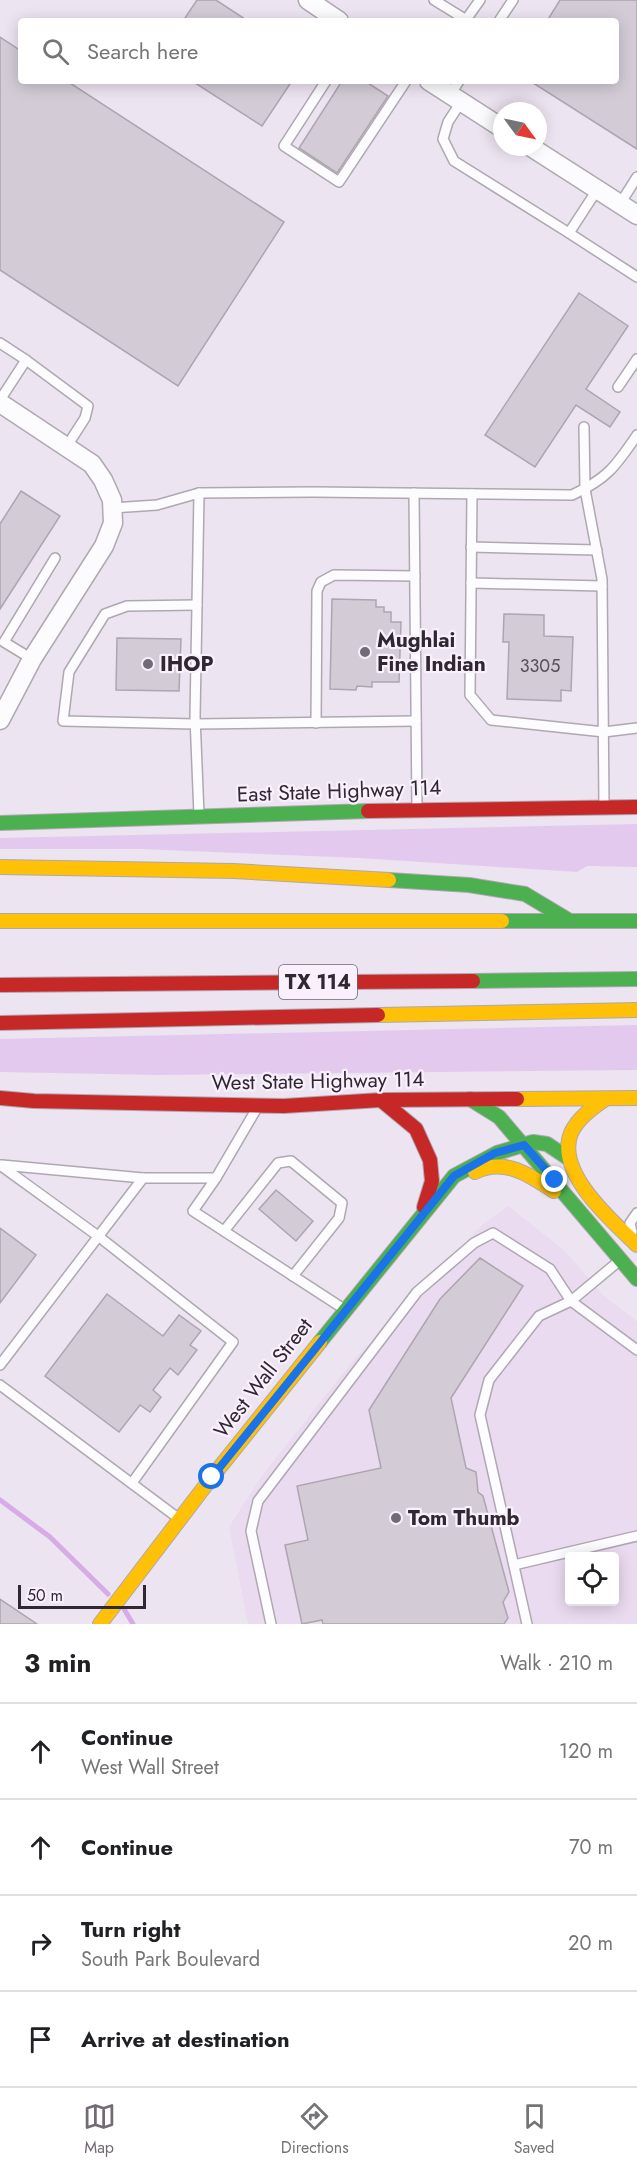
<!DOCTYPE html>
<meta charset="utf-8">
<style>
body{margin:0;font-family:Jost,sans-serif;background:#f2f2f2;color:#202124}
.controls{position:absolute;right:18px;bottom:18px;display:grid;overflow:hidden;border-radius:6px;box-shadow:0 3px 15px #0003}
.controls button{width:54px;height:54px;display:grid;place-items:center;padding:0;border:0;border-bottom:2px solid #e0e0e0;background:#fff;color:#202124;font:30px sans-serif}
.compass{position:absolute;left:493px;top:102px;width:54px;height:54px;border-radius:50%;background:#fff;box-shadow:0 3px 15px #0003;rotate:123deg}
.scale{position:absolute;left:18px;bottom:15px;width:128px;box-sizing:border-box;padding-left:6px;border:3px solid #2f2831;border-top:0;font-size:16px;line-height:21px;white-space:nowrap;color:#2f2831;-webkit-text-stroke:4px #f9effd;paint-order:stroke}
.stop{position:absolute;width:18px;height:18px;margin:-14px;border:4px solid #1a73e8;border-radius:50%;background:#fff}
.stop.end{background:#1a73e8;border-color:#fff;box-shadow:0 2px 6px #0008}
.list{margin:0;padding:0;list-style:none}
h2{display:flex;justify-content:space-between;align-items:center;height:78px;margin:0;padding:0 24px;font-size:26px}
h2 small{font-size:20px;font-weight:400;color:#757577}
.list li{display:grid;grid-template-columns:39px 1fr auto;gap:18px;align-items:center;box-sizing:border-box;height:96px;padding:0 24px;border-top:2px solid #e0e0e0}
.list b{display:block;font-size:22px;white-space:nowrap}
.list p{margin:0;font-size:20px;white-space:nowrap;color:#757577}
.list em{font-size:20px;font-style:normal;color:#757577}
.icon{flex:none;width:33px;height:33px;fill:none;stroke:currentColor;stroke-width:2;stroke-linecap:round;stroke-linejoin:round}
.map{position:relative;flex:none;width:637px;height:1624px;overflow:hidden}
.search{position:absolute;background:#fff;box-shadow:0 3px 15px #0003;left:18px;right:18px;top:18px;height:66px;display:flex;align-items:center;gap:15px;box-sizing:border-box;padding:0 21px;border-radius:6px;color:#757577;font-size:22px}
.sheet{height:462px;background:#fff}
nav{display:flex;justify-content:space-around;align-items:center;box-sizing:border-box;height:84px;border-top:2px solid #e0e0e0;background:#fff;font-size:16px;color:#757577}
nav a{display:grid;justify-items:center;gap:3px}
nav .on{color:#726a74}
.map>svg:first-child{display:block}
</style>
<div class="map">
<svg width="637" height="1624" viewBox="0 0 637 1624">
<rect width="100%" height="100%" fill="#ede4f1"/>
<path fill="#ebdbf1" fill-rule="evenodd" d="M508,1206L564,1250L604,1296L637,1321V1624H248L229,1527L261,1477L355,1358L482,1225ZM570,1556H614V1602H570Z"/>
<g fill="#e4c9ee">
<path d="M637,824V867L587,866L577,872L359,858L141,849H0V838Z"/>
<path d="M637,1025V1070L158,1075L0,1072V1039Z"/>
</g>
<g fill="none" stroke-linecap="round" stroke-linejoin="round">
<g stroke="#d7abe6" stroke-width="5">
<path d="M0,1500L50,1537L108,1594"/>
<path d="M124,1609L133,1624"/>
</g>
</g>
<g fill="#d3ccd7" stroke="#ada5b0" stroke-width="1.5">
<path d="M197,0H216L248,21H183Z"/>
<path d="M560,0H637V149L530,81H616V21H547Z"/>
<path d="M0,37L21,51V81H67L284,222L178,386L0,270Z"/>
<path d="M192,81H292L262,126Z"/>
<path d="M342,81H365L388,96L337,173L299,148Z"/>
<path d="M579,293L628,326L586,389L620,412L610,427L576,405L535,467L485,435Z"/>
<path d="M21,491L60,516L0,609V524Z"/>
<path d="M332,599L376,600V607H384V612H391V622H401L399,682H372V687L357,686L356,690L330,689Z"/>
<path d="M504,614L544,615V636L573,637L571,691L561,690V701L507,699L509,642H503Z"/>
<path d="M117,638L181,639L179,691L116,690Z"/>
<path d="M276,1190L313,1221L296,1241L259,1209Z"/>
<path d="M0,1228L36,1255L0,1303Z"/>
<path d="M480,1258L523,1286L451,1398L466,1468L476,1472L478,1492L483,1496L509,1592L503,1602L508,1618L504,1624H323L322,1620L302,1624L285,1545L308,1540L297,1486L381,1468L369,1410L440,1299Z"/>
<path d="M107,1294L163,1336L179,1315L201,1331L190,1345L197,1350L178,1375L170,1368L153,1390L161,1397L150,1412L140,1405L119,1432L45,1376Z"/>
<path d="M0,1599L37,1624H0Z"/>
</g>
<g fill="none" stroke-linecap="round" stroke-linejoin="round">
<g stroke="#aea8b1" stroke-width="12">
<g id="lane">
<path d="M434,0L468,21"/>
<path d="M465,21L480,0"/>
<path d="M499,21L513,0"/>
<path d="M326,81L284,146L339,182L406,81"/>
<path d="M450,95L459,81"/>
<path d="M461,102L448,122L443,139L454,161L569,233"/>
<path d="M597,190L569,233L637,277"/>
<path d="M620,204L637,177"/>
<path d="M0,343L26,360L88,406L85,418L67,446"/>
<path d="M618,387L637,359"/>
<path d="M0,400L26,360"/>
<path d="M584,427L585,489L602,579L604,807"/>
<path d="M414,493L417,809"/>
<path d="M472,494L470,695L491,720L604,732L637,728"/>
<path d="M112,508L157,505L199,493L313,492L572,495C607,479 616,466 637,435"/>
<path d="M471,547L597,550"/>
<path d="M471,583L602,586"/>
<path d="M197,605L127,606L105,614L69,672L63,721L195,724L416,721"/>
<path d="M32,659L4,642L55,558"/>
<path d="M316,723L317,591L321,582L334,575L415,576"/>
<path d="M199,815L195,717L199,493"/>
<path d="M0,1165L98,1236L233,1342L132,1483"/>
<path d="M2,1165L143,1178"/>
<path d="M216,1178L257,1108"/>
<path d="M224,1231L278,1163L291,1161L342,1203L339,1218L293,1276"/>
<path d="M632,1232L630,1223L637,1213"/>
<path d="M0,1365L143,1178H216L193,1211L344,1309"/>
<path d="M0,1385L178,1518"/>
<path d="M514,1565L637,1536"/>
<path d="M271,1624L251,1531L258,1501L417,1292L474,1243L493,1233L550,1269L571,1301L637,1350"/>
<path d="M527,1624L480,1415L489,1380L539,1316L571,1301L619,1261"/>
</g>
</g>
<g stroke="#aea8b1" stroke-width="21">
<g id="street">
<path d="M308,0L339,21"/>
<path d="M429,81L502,128"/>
<path d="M531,147L637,215"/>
<path d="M0,403L92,464L103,480L112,500L113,523L104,546L32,659L0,720"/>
</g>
</g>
<g stroke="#aea8b1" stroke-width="16">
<g id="fast">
<path d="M0,823L368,811"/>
<path d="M389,880L469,885L525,894L570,921"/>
<path d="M502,921H637"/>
<path d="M473,981L637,979"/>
<path d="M470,1099L499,1117L637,1279"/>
<path d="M320,1342L454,1176L497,1153L533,1142L547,1144L568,1158"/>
</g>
</g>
<g stroke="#aea8b1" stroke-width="16">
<g id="slow">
<path d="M0,867L233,871L389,880"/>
<path d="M0,921H502"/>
<path d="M378,1015L637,1010"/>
<path d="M517,1099L637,1098"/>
<path d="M604,1100C591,1109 578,1118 571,1133C555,1172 612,1221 637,1245"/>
<path d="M475,1172C503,1157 530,1175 554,1191"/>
<path d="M100,1624L212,1477L320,1342"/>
</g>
</g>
<g stroke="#aea8b1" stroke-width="16">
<g id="jam">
<path d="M368,811L637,807"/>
<path d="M0,985L473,981"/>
<path d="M0,1023L378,1015"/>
<path d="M0,1098L34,1101L284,1106L381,1100L517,1099"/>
<path d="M381,1100L416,1129L430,1160L432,1181L424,1207"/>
</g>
</g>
<use href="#lane" stroke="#fcfbfd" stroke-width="9"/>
<use href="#street" stroke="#fcfbfd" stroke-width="18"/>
<use href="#fast" stroke="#4caf50" stroke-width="14"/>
<use href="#slow" stroke="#ffc107" stroke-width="14"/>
<use href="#jam" stroke="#c62828" stroke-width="14"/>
</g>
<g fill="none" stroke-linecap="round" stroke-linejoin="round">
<path stroke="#1a73e8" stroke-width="8" d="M212,1477L454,1176L495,1153L524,1145L555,1180"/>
</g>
<g fill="#726a74" stroke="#f9effd" stroke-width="2">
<circle cx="365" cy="652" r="6"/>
<circle cx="148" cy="664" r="6"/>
<circle cx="396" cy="1518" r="6"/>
</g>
<g text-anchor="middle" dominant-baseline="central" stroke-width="4.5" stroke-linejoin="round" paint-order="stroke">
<g font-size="18" fill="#58515a">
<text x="540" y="666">3305</text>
</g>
<rect fill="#f9effd" stroke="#6c646e" stroke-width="1.5" x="279" y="965" width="78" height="34" rx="4.5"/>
<g font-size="20" font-weight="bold" fill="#2f2831">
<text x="318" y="982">TX 114</text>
</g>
<g font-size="21" font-weight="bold" fill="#2f2831" stroke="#f9effd" text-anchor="start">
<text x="377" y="640">Mughlai<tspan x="377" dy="24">Fine Indian</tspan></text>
<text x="160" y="664">IHOP</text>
<text x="408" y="1518">Tom Thumb</text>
</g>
<g font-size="21" fill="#2f2831" stroke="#f9effd">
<text transform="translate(339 791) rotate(-2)">East State Highway 114</text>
<text transform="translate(318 1081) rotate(-1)">West State Highway 114</text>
<text transform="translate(263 1378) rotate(-52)">West Wall Street</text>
</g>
</g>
</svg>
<div class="controls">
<button><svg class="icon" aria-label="locate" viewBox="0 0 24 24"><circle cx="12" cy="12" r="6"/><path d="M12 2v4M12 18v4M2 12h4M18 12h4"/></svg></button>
</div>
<svg class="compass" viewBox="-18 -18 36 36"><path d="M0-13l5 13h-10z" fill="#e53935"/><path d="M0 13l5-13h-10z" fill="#757577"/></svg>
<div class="scale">50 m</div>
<div class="stop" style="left:212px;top:1477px"></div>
<div class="stop end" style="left:555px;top:1180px"></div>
<div class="search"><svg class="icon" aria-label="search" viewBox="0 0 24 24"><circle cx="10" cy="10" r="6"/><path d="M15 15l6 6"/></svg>Search here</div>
</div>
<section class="sheet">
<h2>3 min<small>Walk · 210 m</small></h2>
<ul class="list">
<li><svg class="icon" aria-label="ahead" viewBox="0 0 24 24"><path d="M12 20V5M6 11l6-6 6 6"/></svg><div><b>Continue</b><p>West Wall Street</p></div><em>120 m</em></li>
<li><svg class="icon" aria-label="ahead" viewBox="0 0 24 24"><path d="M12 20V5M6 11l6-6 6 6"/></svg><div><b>Continue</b></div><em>70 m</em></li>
<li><svg class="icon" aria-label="right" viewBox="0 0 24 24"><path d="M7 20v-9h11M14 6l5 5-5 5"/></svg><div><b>Turn right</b><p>South Park Boulevard</p></div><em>20 m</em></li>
<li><svg class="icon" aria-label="arrive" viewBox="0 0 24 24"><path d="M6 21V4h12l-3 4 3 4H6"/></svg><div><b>Arrive at destination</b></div></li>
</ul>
</section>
<nav>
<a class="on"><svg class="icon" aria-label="map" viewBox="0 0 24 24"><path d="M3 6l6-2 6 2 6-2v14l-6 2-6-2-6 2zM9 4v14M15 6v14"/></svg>Map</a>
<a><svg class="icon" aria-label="directions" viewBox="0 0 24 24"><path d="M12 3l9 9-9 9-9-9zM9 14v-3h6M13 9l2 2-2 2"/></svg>Directions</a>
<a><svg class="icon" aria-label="saved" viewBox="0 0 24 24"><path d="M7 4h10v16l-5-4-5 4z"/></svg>Saved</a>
</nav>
